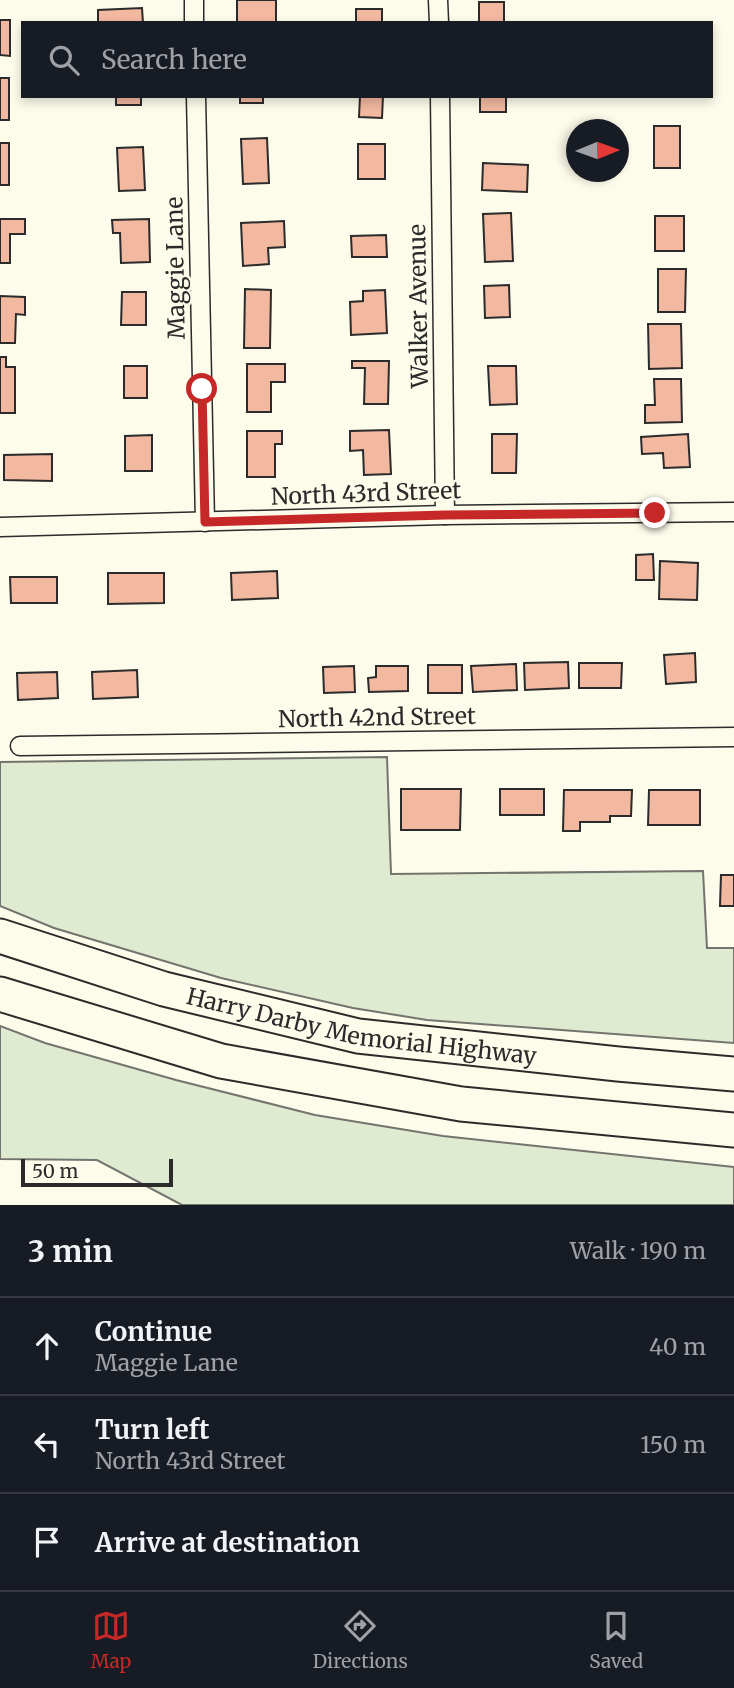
<!DOCTYPE html>
<meta charset="utf-8">
<style>
body{margin:0;font-family:Merriweather,serif;background:#20242c;color:#f1f3f6}
.compass{position:absolute;left:566px;top:119px;width:63px;height:63px;border-radius:50%;background:#171b24;box-shadow:0 4px 10px #0003;rotate:89deg}
.scale{position:absolute;left:21px;bottom:18px;width:152px;box-sizing:border-box;padding-left:7px;border:4px solid #2b2b2b;border-top:0;font-size:19px;line-height:24px;white-space:nowrap;color:#2b2b2b;-webkit-text-stroke:5px #fdfbea;paint-order:stroke}
.stop{position:absolute;width:21px;height:21px;margin:-16px;border:5px solid #c62828;border-radius:50%;background:#fff}
.stop.end{background:#c62828;border-color:#fff;box-shadow:0 2px 7px #0008}
.list{margin:0;padding:0;list-style:none}
h2{display:flex;justify-content:space-between;align-items:center;height:91px;margin:0;padding:0 28px;font-size:30px}
h2 small{font-size:23px;font-weight:400;color:#9ea1a6}
.list li{display:grid;grid-template-columns:46px 1fr auto;gap:21px;align-items:center;box-sizing:border-box;height:98px;padding:0 28px;border-top:2px solid #363941}
.list b{display:block;font-size:26px;white-space:nowrap}
.list p{margin:0;font-size:23px;white-space:nowrap;color:#9ea1a6}
.list em{font-size:23px;font-style:normal;color:#9ea1a6}
.icon{flex:none;width:38px;height:38px;fill:none;stroke:currentColor;stroke-width:2;stroke-linecap:round;stroke-linejoin:round}
.map{position:relative;flex:none;width:734px;height:1205px;overflow:hidden}
.search{position:absolute;background:#171b24;box-shadow:0 4px 10px #0003;left:21px;right:21px;top:21px;height:77px;display:flex;align-items:center;gap:18px;box-sizing:border-box;padding:0 24px;border-radius:0px;color:#9ea1a6;font-size:26px}
.sheet{height:385px;background:#171b24}
nav{display:flex;justify-content:space-around;align-items:center;box-sizing:border-box;height:98px;border-top:2px solid #363941;background:#171b24;font-size:19px;color:#9ea1a6}
nav a{display:grid;justify-items:center;gap:4px}
nav .on{color:#c62828}
.map>svg:first-child{display:block}
</style>
<div class="map">
<svg width="734" height="1205" viewBox="0 0 734 1205">
<rect width="100%" height="100%" fill="#fdfbea"/>
<g fill="#deebd1" stroke="#74746e" stroke-width="2">
<path d="M387,757L391,874L703,871L707,948H734V1043L427,1020L353,1008L221,978L54,928L0,906V762Z"/>
<path d="M0,1026L45,1043L176,1080L315,1115L443,1136L734,1167V1205H182L97,1160L0,1159Z"/>
</g>
<g fill="#f2b8a0" stroke="#2b2b2b" stroke-width="2">
<rect x="237" y="0" width="39" height="23"/>
<rect x="479" y="2" width="25" height="21"/>
<path d="M142,8L143,23H98V10Z"/>
<rect x="356" y="9" width="26" height="14"/>
<path d="M0,20H10V56L0,55Z"/>
<rect x="0" y="78" width="9" height="42"/>
<rect x="116" y="96" width="25" height="9"/>
<rect x="240" y="96" width="23" height="7"/>
<path d="M360,96H383L382,118L359,117Z"/>
<rect x="480" y="96" width="26" height="16"/>
<rect x="654" y="126" width="26" height="42"/>
<path d="M267,138L269,183L243,184L241,139Z"/>
<rect x="0" y="143" width="9" height="42"/>
<rect x="358" y="144" width="27" height="35"/>
<path d="M143,147L145,190L119,191L117,148Z"/>
<path d="M483,163L528,165L527,192L482,190Z"/>
<path d="M511,213L513,261L485,262L483,214Z"/>
<rect x="655" y="216" width="29" height="35"/>
<path d="M0,219H25V234H10V263H0Z"/>
<path d="M149,219L150,262L121,263L120,233H113L112,220Z"/>
<path d="M284,221L285,247L268,248L269,264L243,266L241,223Z"/>
<path d="M386,235L387,257H352L351,236Z"/>
<path d="M658,269H686L685,312H658Z"/>
<path d="M509,285L510,317L485,318L484,286Z"/>
<path d="M245,289L271,290L270,348H244Z"/>
<path d="M385,290L387,333L351,335L350,302L363,301V291Z"/>
<path d="M122,292H146V325H121Z"/>
<path d="M0,296L25,297V315L16,314L15,343H0Z"/>
<path d="M648,324H681L682,368L649,369Z"/>
<path d="M0,357H6V367H15V413H0Z"/>
<path d="M352,361H389L388,404H364L365,368H352Z"/>
<path d="M247,364H285V382H271V412H247Z"/>
<rect x="124" y="366" width="23" height="32"/>
<path d="M488,366H516L517,404L490,405Z"/>
<path d="M654,379H681L682,422L645,423V405H655Z"/>
<path d="M389,430L391,474L364,475L363,450L350,451V431Z"/>
<path d="M247,431H282V444H275V477H247Z"/>
<path d="M492,434H517L516,473H492Z"/>
<path d="M688,434L690,467L664,468L663,453L642,454L641,437Z"/>
<path d="M152,435V471H125V436Z"/>
<path d="M52,454V481L4,480V455Z"/>
<path d="M653,554L654,580H636V555Z"/>
<path d="M660,561L698,563L697,600L659,599Z"/>
<path d="M277,571L278,598L232,600L231,573Z"/>
<path d="M108,573H164V603L108,604Z"/>
<path d="M10,577H57V603H11Z"/>
<path d="M695,653L696,682L666,684L664,655Z"/>
<path d="M568,662L569,688L525,690L524,663Z"/>
<path d="M579,663H622L621,688H579Z"/>
<path d="M516,664L517,690L473,692L471,666Z"/>
<rect x="428" y="665" width="34" height="28"/>
<path d="M354,666L355,692L324,693L323,667Z"/>
<path d="M376,666H408V691L369,692L368,678L376,677Z"/>
<path d="M137,670L138,697L93,699L92,672Z"/>
<path d="M57,672L58,698L18,700L17,673Z"/>
<path d="M401,789H461L460,830H401Z"/>
<rect x="500" y="789" width="44" height="26"/>
<path d="M564,790H632L631,816H610V822H580V831H563Z"/>
<path d="M649,790H700V825H648Z"/>
<path d="M721,875H734V906H720Z"/>
</g>
<g fill="none" stroke-linecap="round" stroke-linejoin="round">
<g stroke="#2b2b2b" stroke-width="21">
<g id="minor">
<path d="M194,0V23"/>
<path d="M438,0L439,23"/>
<path d="M196,96L205,522"/>
<path d="M440,96L445,515"/>
<path d="M0,527L445,515L734,512"/>
<path d="M20,746L734,737"/>
</g>
</g>
<g stroke="#2b2b2b" stroke-width="37">
<g id="motorway">
<path id="s1" d="M0,936L164,989L358,1036L618,1064L734,1074"/>
<path d="M0,994L221,1061L461,1104L734,1130"/>
</g>
</g>
<use href="#minor" stroke="#fdfbea" stroke-width="18"/>
<use href="#motorway" stroke="#fdfbea" stroke-width="33"/>
</g>
<g fill="none" stroke-linecap="round" stroke-linejoin="round">
<path stroke="#c62828" stroke-width="9" d="M202,389L205,522L445,515L655,513"/>
</g>
<g text-anchor="middle" dominant-baseline="central" stroke-width="5" stroke-linejoin="round" paint-order="stroke">
<g font-size="23" fill="#2b2b2b" stroke="#fdfbea">
<text transform="translate(175 268) rotate(-91)">Maggie Lane</text>
<text transform="translate(418 306) rotate(-91)">Walker Avenue</text>
<text transform="translate(366 493) rotate(-2)">North 43rd Street</text>
<text transform="translate(377 717) rotate(-1)">North 42nd Street</text>
<text stroke="none"><textPath href="#s1" startOffset="374">Harry Darby Memorial Highway</textPath></text>
</g>
</g>
</svg>
<svg class="compass" viewBox="-18 -18 36 36"><path d="M0-13l5 13h-10z" fill="#e53935"/><path d="M0 13l5-13h-10z" fill="#9ea1a6"/></svg>
<div class="scale">50 m</div>
<div class="stop" style="left:202px;top:389px"></div>
<div class="stop end" style="left:655px;top:513px"></div>
<div class="search"><svg class="icon" aria-label="search" viewBox="0 0 24 24"><circle cx="10" cy="10" r="6"/><path d="M15 15l6 6"/></svg>Search here</div>
</div>
<section class="sheet">
<h2>3 min<small>Walk · 190 m</small></h2>
<ul class="list">
<li><svg class="icon" aria-label="ahead" viewBox="0 0 24 24"><path d="M12 20V5M6 11l6-6 6 6"/></svg><div><b>Continue</b><p>Maggie Lane</p></div><em>40 m</em></li>
<li><svg class="icon" aria-label="left" viewBox="0 0 24 24"><path d="M17 20v-9H6M10 6l-5 5 5 5"/></svg><div><b>Turn left</b><p>North 43rd Street</p></div><em>150 m</em></li>
<li><svg class="icon" aria-label="arrive" viewBox="0 0 24 24"><path d="M6 21V4h12l-3 4 3 4H6"/></svg><div><b>Arrive at destination</b></div></li>
</ul>
</section>
<nav>
<a class="on"><svg class="icon" aria-label="map" viewBox="0 0 24 24"><path d="M3 6l6-2 6 2 6-2v14l-6 2-6-2-6 2zM9 4v14M15 6v14"/></svg>Map</a>
<a><svg class="icon" aria-label="directions" viewBox="0 0 24 24"><path d="M12 3l9 9-9 9-9-9zM9 14v-3h6M13 9l2 2-2 2"/></svg>Directions</a>
<a><svg class="icon" aria-label="saved" viewBox="0 0 24 24"><path d="M7 4h10v16l-5-4-5 4z"/></svg>Saved</a>
</nav>
